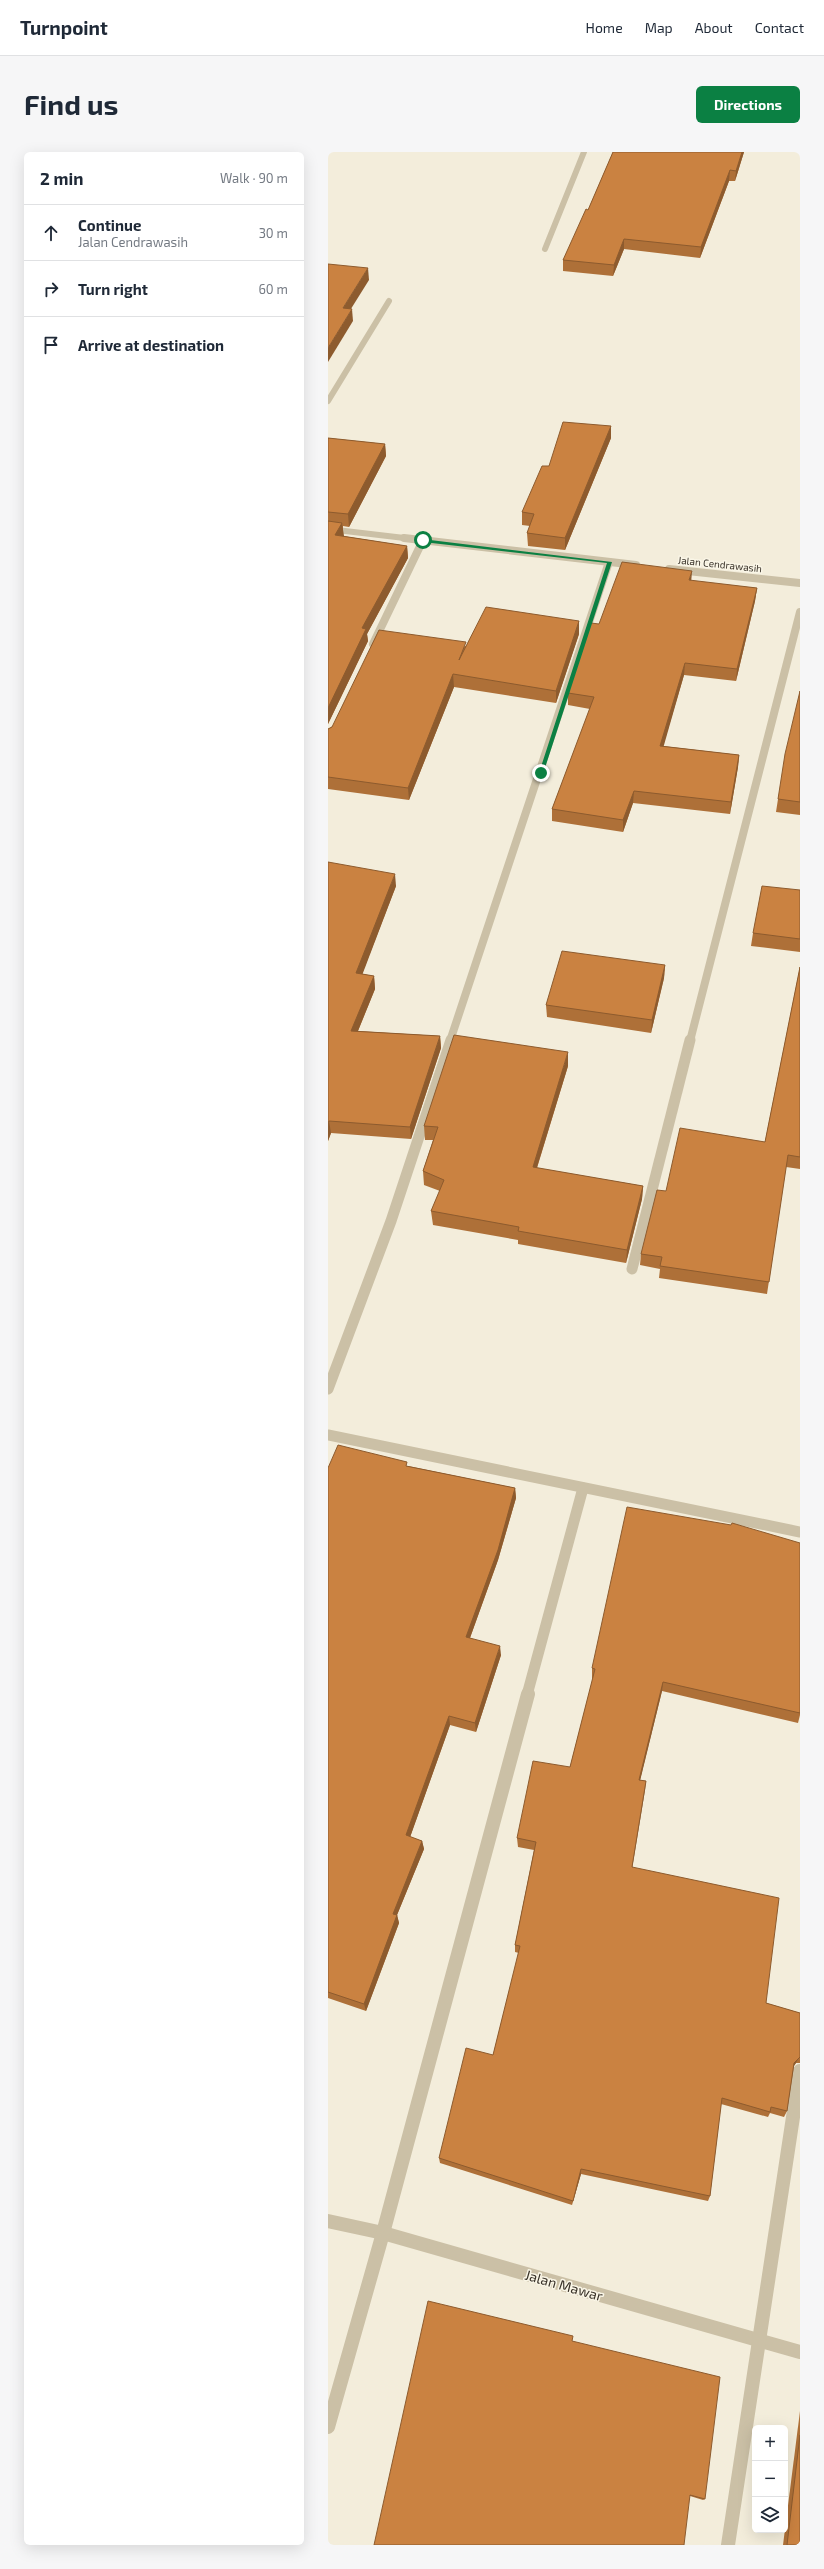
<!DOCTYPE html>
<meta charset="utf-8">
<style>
body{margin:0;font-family:"Exo 2",sans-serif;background:#f6f6f7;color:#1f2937}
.controls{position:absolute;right:12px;bottom:12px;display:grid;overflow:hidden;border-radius:6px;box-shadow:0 4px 16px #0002}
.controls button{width:36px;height:36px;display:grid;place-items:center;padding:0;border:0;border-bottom:1px solid #e0e1e3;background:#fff;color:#1f2937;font:20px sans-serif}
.stop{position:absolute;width:12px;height:12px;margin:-9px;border:3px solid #0b8043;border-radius:50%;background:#fff}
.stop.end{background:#0b8043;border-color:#fff;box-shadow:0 1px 4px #0008}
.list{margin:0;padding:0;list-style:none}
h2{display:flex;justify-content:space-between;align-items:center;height:52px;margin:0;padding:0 16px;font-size:17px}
h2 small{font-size:13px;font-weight:400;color:#747a83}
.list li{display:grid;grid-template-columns:26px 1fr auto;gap:12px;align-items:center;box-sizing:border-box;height:56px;padding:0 16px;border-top:1px solid #e0e1e3}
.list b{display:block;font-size:15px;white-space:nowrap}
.list p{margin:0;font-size:13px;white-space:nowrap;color:#747a83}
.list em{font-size:13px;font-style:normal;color:#747a83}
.icon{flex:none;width:22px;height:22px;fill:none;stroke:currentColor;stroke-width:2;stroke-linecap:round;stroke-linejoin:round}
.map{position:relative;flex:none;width:472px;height:2393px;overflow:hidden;border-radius:6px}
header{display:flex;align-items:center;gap:24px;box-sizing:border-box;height:56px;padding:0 20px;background:#fff;border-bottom:1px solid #e0e1e3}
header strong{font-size:19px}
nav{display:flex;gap:22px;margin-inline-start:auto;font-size:14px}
.intro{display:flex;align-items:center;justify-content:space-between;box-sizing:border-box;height:96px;padding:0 24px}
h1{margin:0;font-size:28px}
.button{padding:10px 18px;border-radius:6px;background:#0b8043;color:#fff;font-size:14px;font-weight:700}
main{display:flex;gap:24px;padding:0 24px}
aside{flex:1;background:#fff;border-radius:6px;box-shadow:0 4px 16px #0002}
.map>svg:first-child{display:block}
</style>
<header>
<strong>Turnpoint</strong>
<nav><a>Home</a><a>Map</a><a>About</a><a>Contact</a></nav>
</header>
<div class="intro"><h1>Find us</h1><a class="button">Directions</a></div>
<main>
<aside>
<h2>2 min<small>Walk · 90 m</small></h2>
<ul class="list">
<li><svg class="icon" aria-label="ahead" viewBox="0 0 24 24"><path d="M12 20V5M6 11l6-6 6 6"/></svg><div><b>Continue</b><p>Jalan Cendrawasih</p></div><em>30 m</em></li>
<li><svg class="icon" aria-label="right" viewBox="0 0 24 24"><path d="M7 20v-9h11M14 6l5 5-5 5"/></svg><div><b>Turn right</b></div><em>60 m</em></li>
<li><svg class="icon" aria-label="arrive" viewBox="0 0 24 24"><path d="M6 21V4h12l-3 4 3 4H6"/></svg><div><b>Arrive at destination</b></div></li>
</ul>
</aside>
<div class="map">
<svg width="472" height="2393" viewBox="0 0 472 2393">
<rect width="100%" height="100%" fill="#f3eddb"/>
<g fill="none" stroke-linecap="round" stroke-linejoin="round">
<g stroke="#cbc0a6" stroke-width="6">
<path d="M217,97L256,0"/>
<path d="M0,249L61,149"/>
<path d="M0,377L85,387"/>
</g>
<g stroke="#cbc0a6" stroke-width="8">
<path d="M76,386L308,413"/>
<path d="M341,417L472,431"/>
<path d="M45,492L95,388"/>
<path d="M122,889L281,410"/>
<path d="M362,889L472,460"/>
</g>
<g stroke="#cbc0a6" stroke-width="11">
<path d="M304,1117L362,888"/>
<path d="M0,1237L63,1069L123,888"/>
<path d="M0,1283L472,1380"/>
<path d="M199,1543L255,1336"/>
</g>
<g stroke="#cbc0a6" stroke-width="14">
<path d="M0,2069L55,2081L472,2200"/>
<path d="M0,2275L55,2081L200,1542"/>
<path d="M400,2393L472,1919"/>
</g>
</g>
<g fill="#ae7038">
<path d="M285,0H416L407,29H401L372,106L296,97L285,124L235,119V108L260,58Z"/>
<path d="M283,274V286L237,398L200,394L199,381L202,374L194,373V360L221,314Z"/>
<path d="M0,286L57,292L58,304L21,375L15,374V384L79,394L80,406L39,482L40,489L0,572Z"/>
<path d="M363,429L429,436L427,449L408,529L356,523L335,594L411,603L410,615L402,662L305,651L295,680L224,669V657L262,557L240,553V541L271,472Z"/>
<path d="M251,469V482L228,551L126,535L81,648L0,637V577L139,493Z"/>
<path d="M472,539V663L448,660L450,647Z"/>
<path d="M0,710L68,734L34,822L46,824L47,837L30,879L112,884L113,896L83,987L3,981L0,989Z"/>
<path d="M472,738V800L423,794L425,781Z"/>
<path d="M337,813L336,826L323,881L219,865L218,853Z"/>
<path d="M472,815V1017L458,1015L439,1142L331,1126L332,1117L312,1113L313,1102L338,1039L437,990Z"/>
<path d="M240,914L209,1016L315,1034L314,1047L298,1111L190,1092V1088L105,1073L103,1059L112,1039L96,1033L95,1019L105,988H97L96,974Z"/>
<path d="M80,1314L187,1336L188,1346L170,1408L142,1486L173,1503L148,1580L122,1573L82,1685L94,1689L96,1697L69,1763L71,1771L38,1859L0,1846V1316Z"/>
<path d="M472,1391V1563L470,1571L334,1539L312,1628L318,1629L304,1715L438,1851L472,1861V1911H468L466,1914L459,1959L456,1965L442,1961L440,1965L393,1952L382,2044L380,2049L253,2022L244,2053L112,2011L111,2006L165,1903L191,1801L187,1800V1793L206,1698L190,1695L189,1686L242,1615L265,1526H264V1516Z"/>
<path d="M245,2189L377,2347L375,2348L362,2344Z"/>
<path d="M472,2259V2393H455Z"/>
</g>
<g fill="#8d5b2e">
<path d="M414,0H416L407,29L408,19Z"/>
<path d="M402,18L401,29L372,106L373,95Z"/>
<path d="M296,87V97L285,124L286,113Z"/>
<path d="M40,116L41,128L16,168L15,156Z"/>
<path d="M24,157L25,169L0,210V196Z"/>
<path d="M283,274V286L237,398V386Z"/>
<path d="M57,292L58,304L21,375L20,362Z"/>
<path d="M14,371L16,384L9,396L7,383Z"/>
<path d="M79,394L80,406L39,482L40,489L0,572V556L34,476Z"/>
<path d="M364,419L363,432L361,428Z"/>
<path d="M429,436L427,449L408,529L409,517Z"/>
<path d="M251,469V482L228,551V539Z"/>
<path d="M357,511L356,523L332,607V594Z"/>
<path d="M125,522L126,535L81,648L80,636Z"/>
<path d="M411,603L410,615L402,662L403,650Z"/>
<path d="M306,639L305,651L295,680V668Z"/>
<path d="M67,722L68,734L30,834L28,821Z"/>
<path d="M337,813L336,826L323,881L324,868Z"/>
<path d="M46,824L47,837L25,891L23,879Z"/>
<path d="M112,884L113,896L83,987L82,975Z"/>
<path d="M240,900V914L205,1028V1015Z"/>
<path d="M1,969L3,981L0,989V971Z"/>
<path d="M315,1034L314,1047L298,1111L299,1098Z"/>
<path d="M187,1336L188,1346L170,1408L139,1494L138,1485Z"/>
<path d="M172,1494L173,1503L148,1580L147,1571Z"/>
<path d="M335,1530L334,1539L310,1637L311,1628Z"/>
<path d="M121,1564L122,1573L80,1691L78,1683Z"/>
<path d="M318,1629L317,1638L303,1723L304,1715Z"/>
<path d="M94,1689L96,1697L69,1763L71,1771L38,1859L36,1852L65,1762Z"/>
<path d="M471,1905L468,1911L463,1917L466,1911Z"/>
<path d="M253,2017V2022L244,2053Z"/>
</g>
<g fill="#ca8241" stroke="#8d5b2e">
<path d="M285,0H414L408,19L402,18L373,95L296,87L286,113L235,108L258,57L260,58Z"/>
<path d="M0,112L40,116L15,156L24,157L0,196Z"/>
<path d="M235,270L283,274L237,386L199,381L206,362L194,360L214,314H221Z"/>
<path d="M0,286L57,292L20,362L0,360Z"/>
<path d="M0,369L14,371L7,383L79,394L34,476L38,477L0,556Z"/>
<path d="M294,410L364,419L361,428L429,436L409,517L357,511L332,594L411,603L403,650L306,639L295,668L224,657L266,545L240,541L263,471L271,472Z"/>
<path d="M158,455L251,469L228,539L125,522L80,636L0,625V577L4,575L51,478L138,490L131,508Z"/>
<path d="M472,539V650L450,647L457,602Z"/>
<path d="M0,710L67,722L28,821L46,824L23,879L112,884L82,975L1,969L0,971Z"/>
<path d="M434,734L472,738V787L425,781Z"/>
<path d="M234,799L337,813L324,868L218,853Z"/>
<path d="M472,815V1005L460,1003L441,1130L332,1114L334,1105L313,1102L329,1038L338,1039L352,976L437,990Z"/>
<path d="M126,883L240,900L205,1015L315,1034L299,1098L190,1079L191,1075L103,1059L116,1028L95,1019L110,975L96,974Z"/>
<path d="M10,1293L79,1310L78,1314L187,1336L170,1398L138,1485L172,1494L147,1571L121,1564L78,1683L94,1689L65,1762L69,1763L36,1852L0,1840V1316Z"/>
<path d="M299,1355L403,1373L404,1371L472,1391V1561L335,1530L311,1628L318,1629L304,1715L451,1746L438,1851L472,1861V1905L466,1911L459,1959L443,1955L442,1960L394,1946L382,2044L253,2017L245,2049L111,2006L138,1896L165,1903L192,1794L187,1793L208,1690L189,1686L205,1609L242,1615L267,1517L264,1516Z"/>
<path d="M100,2149L245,2184L244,2189L392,2225L377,2347L362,2343L356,2393H46Z"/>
<path d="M472,2283V2393H459Z"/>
</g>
<path fill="#0b8043" d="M94,387L284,410L215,622L211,621L279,411L95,390Z"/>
<g text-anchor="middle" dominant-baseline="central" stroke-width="3" stroke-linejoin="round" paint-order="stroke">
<g font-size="10" fill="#373027" stroke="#faf6e7">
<text transform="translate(392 412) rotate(6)">Jalan Cendrawasih</text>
</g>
<g font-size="14" fill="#373027" stroke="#faf6e7">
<text transform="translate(236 2133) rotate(16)">Jalan Mawar</text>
</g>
</g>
</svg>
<div class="controls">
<button>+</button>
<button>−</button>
<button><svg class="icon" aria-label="layers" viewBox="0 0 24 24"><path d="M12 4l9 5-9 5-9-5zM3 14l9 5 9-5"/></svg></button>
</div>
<div class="stop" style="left:95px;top:388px"></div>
<div class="stop end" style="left:213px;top:621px"></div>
</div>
</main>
